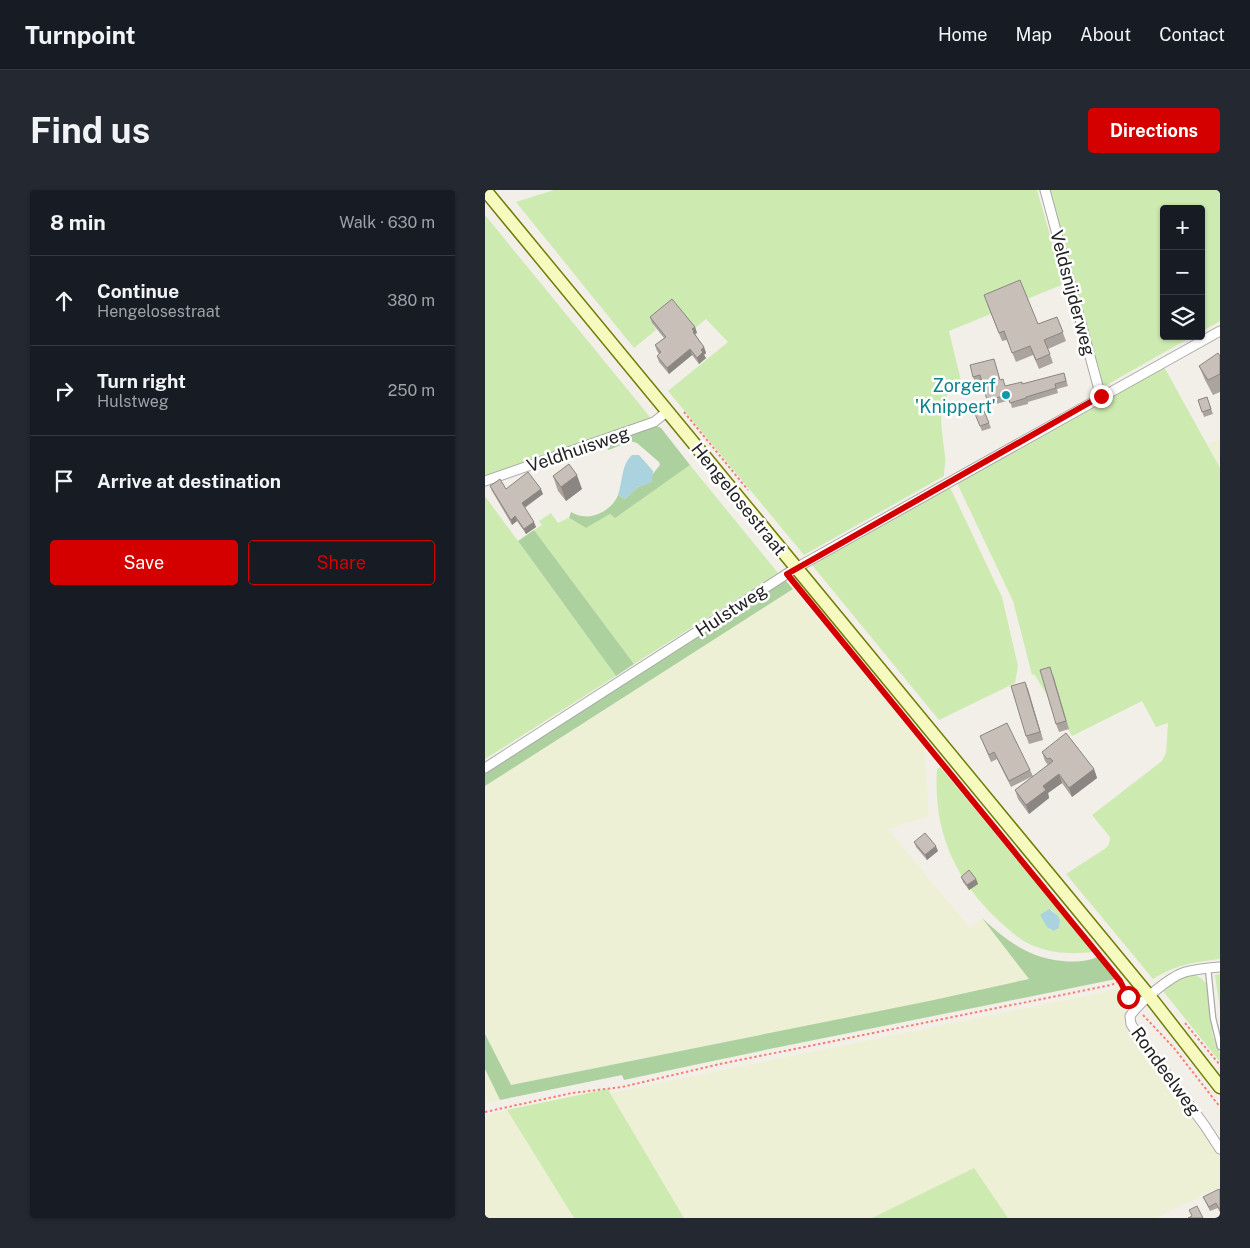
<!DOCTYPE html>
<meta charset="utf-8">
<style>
body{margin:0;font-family:"Public Sans",sans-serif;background:#242831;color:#f1f3f6}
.controls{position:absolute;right:15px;top:15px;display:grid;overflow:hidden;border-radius:5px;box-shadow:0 1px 4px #0004}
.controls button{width:45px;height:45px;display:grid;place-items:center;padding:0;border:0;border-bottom:1px solid #363941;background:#171b24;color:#f1f3f6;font:25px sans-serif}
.stop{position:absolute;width:15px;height:15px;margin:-11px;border:4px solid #d40000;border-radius:50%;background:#fff}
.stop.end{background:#d40000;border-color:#fff;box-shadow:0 1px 5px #0008}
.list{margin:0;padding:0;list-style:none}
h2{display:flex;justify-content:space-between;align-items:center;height:65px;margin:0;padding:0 20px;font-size:21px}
h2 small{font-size:16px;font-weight:400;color:#9ea1a6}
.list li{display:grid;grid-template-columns:32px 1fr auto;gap:15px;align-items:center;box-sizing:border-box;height:90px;padding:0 20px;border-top:1px solid #363941}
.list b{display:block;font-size:19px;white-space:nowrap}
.list p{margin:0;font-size:16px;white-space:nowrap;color:#9ea1a6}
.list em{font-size:16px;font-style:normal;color:#9ea1a6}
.actions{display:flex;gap:10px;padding:15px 20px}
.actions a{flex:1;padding:11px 0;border:1px solid #d40000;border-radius:5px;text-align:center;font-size:18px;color:#d40000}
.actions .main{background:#d40000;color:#fff}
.icon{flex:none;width:28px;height:28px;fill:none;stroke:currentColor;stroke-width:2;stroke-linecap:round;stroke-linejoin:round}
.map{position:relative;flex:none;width:735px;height:1028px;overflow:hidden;border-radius:5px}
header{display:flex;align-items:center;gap:30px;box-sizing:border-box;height:70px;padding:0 25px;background:#171b24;border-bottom:1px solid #363941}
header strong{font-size:24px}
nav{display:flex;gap:28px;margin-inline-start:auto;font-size:18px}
.intro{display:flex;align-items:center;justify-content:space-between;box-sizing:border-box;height:120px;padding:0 30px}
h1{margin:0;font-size:35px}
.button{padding:12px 22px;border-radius:5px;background:#d40000;color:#fff;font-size:18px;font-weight:700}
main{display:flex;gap:30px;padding:0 30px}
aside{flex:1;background:#171b24;border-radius:5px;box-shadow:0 1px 4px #0004}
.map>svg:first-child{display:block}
</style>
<header>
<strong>Turnpoint</strong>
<nav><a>Home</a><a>Map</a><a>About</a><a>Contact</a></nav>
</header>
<div class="intro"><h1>Find us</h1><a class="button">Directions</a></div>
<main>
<aside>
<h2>8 min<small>Walk · 630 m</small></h2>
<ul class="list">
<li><svg class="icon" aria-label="ahead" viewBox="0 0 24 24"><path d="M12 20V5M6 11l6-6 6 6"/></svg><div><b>Continue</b><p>Hengelosestraat</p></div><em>380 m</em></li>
<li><svg class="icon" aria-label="right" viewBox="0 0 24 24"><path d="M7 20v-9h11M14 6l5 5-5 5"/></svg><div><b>Turn right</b><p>Hulstweg</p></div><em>250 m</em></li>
<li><svg class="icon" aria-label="arrive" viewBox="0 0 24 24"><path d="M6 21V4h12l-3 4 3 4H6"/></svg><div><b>Arrive at destination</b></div></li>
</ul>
<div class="actions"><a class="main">Save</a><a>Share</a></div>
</aside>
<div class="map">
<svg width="735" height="1028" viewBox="0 0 735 1028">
<rect width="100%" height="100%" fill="#f2efe9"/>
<g fill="#eef0d5">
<path d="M735,248V278L723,254Z"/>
<path d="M308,399L439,557L444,626L403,639L485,738L497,728L544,789L444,811L25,895L0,844V596Z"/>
<path d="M634,796L639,807L642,835L735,963V998L734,997L671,1028H523L489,978L387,1028H199L125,903L620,802Z"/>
<path d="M0,879L15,910L0,914Z"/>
<path d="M22,920L89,1028H0V926Z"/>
</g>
<g fill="#cdebb0" fill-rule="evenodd">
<path d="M69,0H552L579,94L464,141L476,191C448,211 457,237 460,266C461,272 459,279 459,286L319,365L183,201L243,152L221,129L209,139L189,115L167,133L171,140L149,158L31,12Z"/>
<path d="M565,0H735V131L716,142V19H679V146H708L618,197L562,2Z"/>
<path d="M0,25L165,227L162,229L0,286Z"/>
<path d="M678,175L735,278V769C710,772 690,775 668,789L581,684L621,658L624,654L625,647L607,625L677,571L681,563L683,533L671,537L657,511L587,546L549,484L547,485L528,411L471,291Z"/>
<path d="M205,275L293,383L149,474L49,340L57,335L54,331L66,323L73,333L83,328L101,338L125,324L130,327Z"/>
<path d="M464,295L517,407L533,476L530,493L454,530L327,375V373Z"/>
<path d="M0,306L131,486L0,569Z"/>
<path d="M455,577L608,762C589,764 570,764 552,757C536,752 524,740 512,729C469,688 448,640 452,579ZM566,719L572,725L575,735L568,741L565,740Z"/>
<path d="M708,784L716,788L721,793L728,847L735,864V872L678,801C687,791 695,787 708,784Z"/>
<path d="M735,784V820L730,785Z"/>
<path d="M123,899L125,903L199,1028H89L22,920Z"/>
<path d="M489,978L523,1028H387Z"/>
</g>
<g fill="#add19e">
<path d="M172,236L176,238L205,275L130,328L125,324L101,338L84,328L86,322C90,324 94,326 98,326C111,329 129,317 133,305L140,309L153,297L166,292L167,285L175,275L174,272L152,253L145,251L124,260L116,255Z"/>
<path d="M49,340L149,474L131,486L33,351Z"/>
<path d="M301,391L308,399L0,596V583L294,393Z"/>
<path d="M497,728C522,751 543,768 578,771C590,772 601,772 612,767L631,789C467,823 302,854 139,890L137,885L15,910L0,879V844L26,895L444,811L544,789Z"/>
</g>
<g fill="#aad3df">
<path d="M147,265H154L168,281L167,292L153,297L140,309L133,305C138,291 136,275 147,265Z"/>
<path d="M564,719L572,725L575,730L574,738L568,741L562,737L555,725Z"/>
</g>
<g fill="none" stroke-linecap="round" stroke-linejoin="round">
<g stroke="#a9a9a9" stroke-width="7">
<path id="service" d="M723,778L728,828L735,857"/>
</g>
<g stroke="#a9a9a9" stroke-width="11">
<g id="minor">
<path d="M560,0L616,207"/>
<path d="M0,291L169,232L183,221"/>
<path d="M0,578L311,378L735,141"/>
<path d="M735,777C723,778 711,779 700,782C684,787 654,813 645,826L646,834L653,845L720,936L735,959"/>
</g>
</g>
<g stroke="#707d05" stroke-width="15">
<path id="secondary" d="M0,0L665,807L735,897"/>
</g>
<g stroke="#fa8072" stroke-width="2" stroke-dasharray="2.5 2.5" stroke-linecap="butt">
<path d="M199,222L263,300"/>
<path d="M381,481L635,791L647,812"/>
<path d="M658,825L689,858L735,917"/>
<path d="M700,833L735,875"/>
<path d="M0,922L87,903L137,897L235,874L626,795L635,791"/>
</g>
<use href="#service" stroke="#fff" stroke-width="4.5"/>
<use href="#minor" stroke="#fff" stroke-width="9"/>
<use href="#secondary" stroke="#f7fabf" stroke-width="12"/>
</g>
<g fill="#aba49e">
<path d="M502,114L553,134L572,127L581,151L563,159L568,173L554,179L548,165L531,172L522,150L517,151Z"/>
<path d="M165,127L210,137L212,143L210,144L212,147L219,157L221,163L219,165L221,168L214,174L207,165L184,184L174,172L172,166L174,164L172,161L170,155L179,148L167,133Z"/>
<path d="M735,166V202L728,205L720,190L714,176Z"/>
<path d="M509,169L515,190L520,196L537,194L579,183L583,196L572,199L573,203L543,212V214L527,218L525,210L504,216L497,190L490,192L488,187Z"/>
<path d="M722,207L728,224L719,227L713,210Z"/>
<path d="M499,221L506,238L497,241L490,224Z"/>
<path d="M68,286L97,299L81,311L73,301Z"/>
<path d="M5,296L58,304L40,318L51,337L41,344L32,331L27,335L7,301Z"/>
<path d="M568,484L584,539L574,542L571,534Z"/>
<path d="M540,492L558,550L544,554L541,546Z"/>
<path d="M495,546L545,580L548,586L526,597L512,569L506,572Z"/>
<path d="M557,562L609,579L612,588L587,607L577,593L563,603L564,608L544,624L533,609L530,600L563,575L560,571Z"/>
<path d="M429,652L453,661L442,670L431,657Z"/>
<path d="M476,687L491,689L493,694L484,700L478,692Z"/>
<path d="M735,1000V1022L733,1018L725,1021L718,1007Z"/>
</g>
<g fill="#8b8681">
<path d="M210,137L212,143L210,144L212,147L210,148L207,139Z"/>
<path d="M219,157L221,163L219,165L221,168L214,174L212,168L216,160Z"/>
<path d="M205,159L207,165L184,184L182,178Z"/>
<path d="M92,285L97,299L81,311L76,297Z"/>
<path d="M56,299L58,304L38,318L37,313Z"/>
<path d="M30,326L32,331L27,335L26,330Z"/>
<path d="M49,332L51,337L41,344L39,339Z"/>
<path d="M540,492L543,499L558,550L555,542Z"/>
<path d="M609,579L612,588L587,607L584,598Z"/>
<path d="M574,584L577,593L563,603L564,608L544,624L541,615L558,596Z"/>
<path d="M451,656L453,661L442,670L440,665Z"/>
<path d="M491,689L493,694L484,700L482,695Z"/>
</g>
<g fill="#c7bfb8" stroke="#8b8681">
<path d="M535,90L553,134L572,127L578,142L559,150L565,164L551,170L545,156L527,163L519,141L514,143L499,105Z"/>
<path d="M187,109L210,137L207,139L209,141L208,142L219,157L216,160L218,162L212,168L205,159L182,178L172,166L176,162L170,155L181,147L165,127Z"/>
<path d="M733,163L735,166V184L723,190L714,176Z"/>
<path d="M509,169L515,190L518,189L520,196L537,192V194L579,183L581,191L570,194L571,198L541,207V208L525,213L523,205L502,210L495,185L488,187L485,175Z"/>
<path d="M722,207L726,219L717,222L713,210Z"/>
<path d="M499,221L504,233L495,236L490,224Z"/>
<path d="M84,274L92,285L76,297L68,286Z"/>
<path d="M43,282L56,299L37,313L49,332L39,339L30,326L26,330L5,296L15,289L21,299Z"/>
<path d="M565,477L581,531L571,534L555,480Z"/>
<path d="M540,492L555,542L541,546L526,496Z"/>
<path d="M522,533L545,580L524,591L509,562L504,565L495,546Z"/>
<path d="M581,543L609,579L584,598L574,584L558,596L561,600L541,615L530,600L568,571L565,568L562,569L557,562Z"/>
<path d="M440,643L451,656L440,665L429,652Z"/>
<path d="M484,680L491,689L482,695L476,687Z"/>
<path d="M734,999L735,1000V1021L731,1013L724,1017L718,1007Z"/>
<path d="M712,1016L718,1028H703L707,1026L704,1020Z"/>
</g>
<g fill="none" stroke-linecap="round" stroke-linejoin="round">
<path stroke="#d40000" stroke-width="6" d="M616,206L302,384L635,791L643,807"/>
</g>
<circle fill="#0f9aa8" stroke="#fff" stroke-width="2" cx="521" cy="205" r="5"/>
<g text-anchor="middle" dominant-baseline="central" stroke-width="5" stroke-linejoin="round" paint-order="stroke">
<g font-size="18" fill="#222" stroke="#fff">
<text transform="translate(588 103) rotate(75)">Veldsnijderweg</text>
<text transform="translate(93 259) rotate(-19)">Veldhuisweg</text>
<text transform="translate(254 309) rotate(51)">Hengelosestraat</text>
<text transform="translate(246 420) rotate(-33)">Hulstweg</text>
<text transform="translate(681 881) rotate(54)">Rondeelweg</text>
</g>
<g font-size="18" fill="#0d838f" stroke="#fff" text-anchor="end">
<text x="511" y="195">Zorgerf<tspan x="511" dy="21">'Knippert'</tspan></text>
</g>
</g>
</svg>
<div class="controls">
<button>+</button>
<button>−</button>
<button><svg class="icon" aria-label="layers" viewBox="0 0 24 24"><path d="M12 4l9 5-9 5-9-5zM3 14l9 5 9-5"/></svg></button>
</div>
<div class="stop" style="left:643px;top:807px"></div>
<div class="stop end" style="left:616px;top:206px"></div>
</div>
</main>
